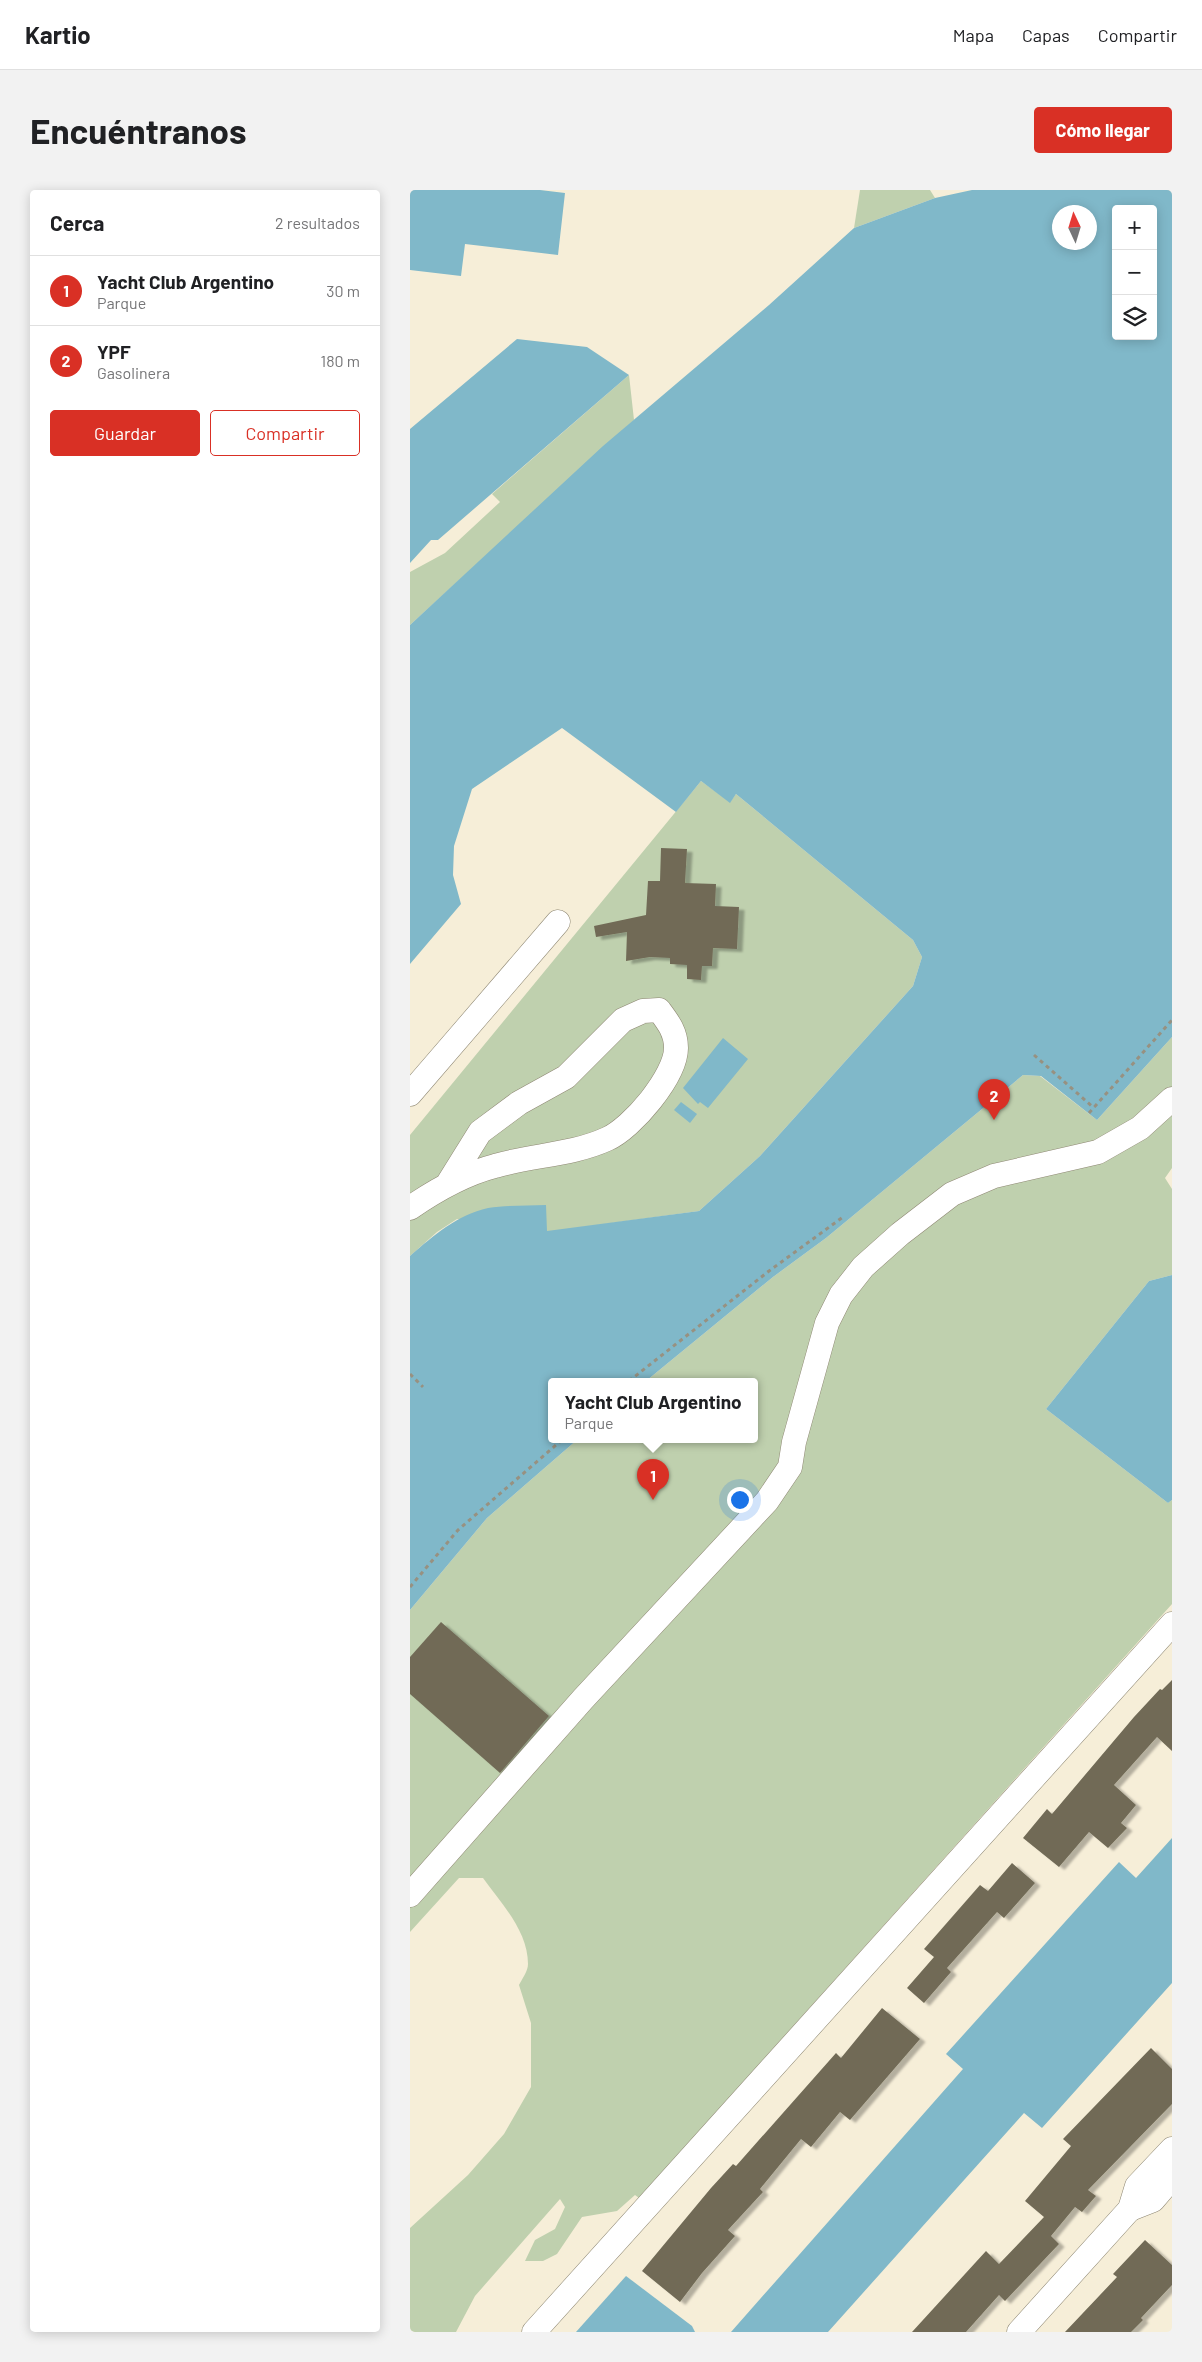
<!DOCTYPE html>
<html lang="es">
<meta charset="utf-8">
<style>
body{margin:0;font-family:Barlow,sans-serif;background:#f2f2f2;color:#202124}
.controls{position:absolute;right:15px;top:15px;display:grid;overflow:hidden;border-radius:5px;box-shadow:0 2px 12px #0003}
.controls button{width:45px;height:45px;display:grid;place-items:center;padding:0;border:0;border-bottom:1px solid #e0e0e0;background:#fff;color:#202124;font:25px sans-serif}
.compass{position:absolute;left:642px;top:15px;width:45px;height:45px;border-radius:50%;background:#fff;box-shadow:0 2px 12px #0003;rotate:356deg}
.you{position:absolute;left:329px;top:1309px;width:18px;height:18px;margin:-12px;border:4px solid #fff;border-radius:50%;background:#1a73e8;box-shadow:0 0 0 8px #1a73e833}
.badge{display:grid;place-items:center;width:32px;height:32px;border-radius:50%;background:#d93025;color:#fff;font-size:16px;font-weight:700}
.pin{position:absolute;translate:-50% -41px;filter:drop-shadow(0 1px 2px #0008)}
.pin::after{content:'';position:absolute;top:26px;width:18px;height:15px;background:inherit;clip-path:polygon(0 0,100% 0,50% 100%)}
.popup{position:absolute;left:138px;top:1188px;width:210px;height:65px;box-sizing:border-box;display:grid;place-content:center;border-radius:5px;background:#fff;filter:drop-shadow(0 1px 4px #0005);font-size:16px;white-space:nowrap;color:#757577}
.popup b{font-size:19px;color:#202124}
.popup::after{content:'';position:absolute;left:50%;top:100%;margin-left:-10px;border:10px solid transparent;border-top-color:#fff}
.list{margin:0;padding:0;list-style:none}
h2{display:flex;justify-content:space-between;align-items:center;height:65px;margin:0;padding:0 20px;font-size:21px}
h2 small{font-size:16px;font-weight:400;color:#757577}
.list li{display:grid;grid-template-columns:32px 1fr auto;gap:15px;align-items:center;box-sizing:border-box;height:70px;padding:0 20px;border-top:1px solid #e0e0e0}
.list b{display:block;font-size:19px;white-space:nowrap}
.list p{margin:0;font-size:16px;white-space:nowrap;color:#757577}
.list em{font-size:16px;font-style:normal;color:#757577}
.actions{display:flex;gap:10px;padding:15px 20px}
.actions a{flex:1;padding:11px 0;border:1px solid #d93025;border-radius:5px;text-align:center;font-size:18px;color:#d93025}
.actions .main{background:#d93025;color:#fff}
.icon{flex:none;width:28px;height:28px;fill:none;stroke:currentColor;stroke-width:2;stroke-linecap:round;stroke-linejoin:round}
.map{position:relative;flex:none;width:762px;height:2142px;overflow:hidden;border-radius:5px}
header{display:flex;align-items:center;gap:30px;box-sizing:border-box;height:70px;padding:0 25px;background:#fff;border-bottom:1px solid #e0e0e0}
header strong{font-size:24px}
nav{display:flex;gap:28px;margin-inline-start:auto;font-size:18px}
.intro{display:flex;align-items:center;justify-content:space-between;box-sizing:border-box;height:120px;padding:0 30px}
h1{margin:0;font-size:35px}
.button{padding:12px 22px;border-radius:5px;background:#d93025;color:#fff;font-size:18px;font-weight:700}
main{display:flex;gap:30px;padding:0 30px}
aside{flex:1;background:#fff;border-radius:5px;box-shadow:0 2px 12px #0003}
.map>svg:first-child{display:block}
</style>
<header>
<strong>Kartio</strong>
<nav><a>Mapa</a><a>Capas</a><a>Compartir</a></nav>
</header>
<div class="intro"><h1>Encuéntranos</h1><a class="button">Cómo llegar</a></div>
<main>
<aside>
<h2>Cerca<small>2 resultados</small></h2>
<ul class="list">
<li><span class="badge">1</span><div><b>Yacht Club Argentino</b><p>Parque</p></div><em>30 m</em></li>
<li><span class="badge">2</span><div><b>YPF</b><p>Gasolinera</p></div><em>180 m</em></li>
</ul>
<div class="actions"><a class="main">Guardar</a><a>Compartir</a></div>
</aside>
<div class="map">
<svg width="762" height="2142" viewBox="0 0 762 2142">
<defs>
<filter id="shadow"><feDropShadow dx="5.5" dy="3" stdDeviation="1" flood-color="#0004"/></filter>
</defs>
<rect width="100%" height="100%" fill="#f6eed8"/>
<g fill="#bfd0ae">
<path d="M450,0H520L525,8L444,38Z"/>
<path d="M219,185L224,230L0,435V382L35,363L90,312L82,304Z"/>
<path d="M291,591L320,612L326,604L503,750L512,767L503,796L350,966L289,1021L137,1042L47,1029L27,1042L0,1066V945Z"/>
<path d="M762,847V978L755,988L762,999V1085L739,1091L636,1219L758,1313L762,1310V1414L229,2008L225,2005L207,2021L172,2027L147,2064L133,2071H115L125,2050L145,2039L155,2017L150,2009L65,2106L46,2142H0V2038L58,1985L94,1944L121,1897V1833L109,1795C112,1789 118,1781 118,1774C118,1741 91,1713 73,1688H49L0,1742V1420L77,1328L168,1249H344V1191H236L363,1087L416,1048L613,885L630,886L687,930Z"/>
</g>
<g fill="#80b8c9" fill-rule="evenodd">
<path d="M0,0H130L155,3L148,65L55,54L51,86L0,80Z"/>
<path d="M562,0H762V847L687,930L631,886L613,885L416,1048L363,1087L236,1191H142V1249H168L77,1328L0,1420V1066C24,1045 47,1025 78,1018C97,1015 118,1016 136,1015L137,1041L289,1021L350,966L503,796L512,767L503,750L326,604L320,613L291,591L266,622L152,538L62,599L44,656L43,685L51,714L0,774V435L193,256L359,115L444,38L525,8ZM706,19H743V146H706ZM650,22H680V52H650Z"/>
<path d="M107,149L177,157L219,185L28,350H21L0,373V239Z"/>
<path d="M313,848L338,869L298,918L290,912L288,914L273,898Z"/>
<path d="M271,912L287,924L280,933L264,920Z"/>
<path d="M762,1085V1310L758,1313L636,1219L739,1091Z"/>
<path d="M762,1648V1793L632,1938L614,1923L418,2142H321L553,1879L536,1864L709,1672L726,1688Z"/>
<path d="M216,2086L282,2136L285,2142H166Z"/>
</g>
<g fill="#716b57" filter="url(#shadow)">
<path d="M251,658L277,659L275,693L306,694L305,716L329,717L327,759L303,758L302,776H292L291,790L277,789V775L260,774V768L240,767L216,771L217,742L186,747L184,736L236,725L238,691H250Z"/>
<path d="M31,1432L139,1526L90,1583L0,1504V1467Z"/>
<path d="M762,1490V1561L747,1547L704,1595L726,1615L711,1633L717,1638L698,1658L679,1642L649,1677L613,1648L637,1619L642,1624L724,1527L750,1499L752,1500Z"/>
<path d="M602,1673L625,1693L594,1728L587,1722L537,1778L541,1782L514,1813L497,1798L524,1767L514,1759L570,1695L578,1701Z"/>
<path d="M472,1818L510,1849L440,1930L430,1922L401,1957L391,1949L350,1999L353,2002L318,2040L325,2046L292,2083L270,2112L232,2081L301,1998L323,1974L326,1976L426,1863L431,1868Z"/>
<path d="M741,1858L762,1879V1914L678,2000L686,2006L672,2022L665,2017L641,2046L649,2054L595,2111L589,2105L556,2142H502L576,2061L589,2074L634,2027L615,2011L661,1956L653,1949Z"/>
<path d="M735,2050L762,2075V2095L731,2128L733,2130L721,2142H655L707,2087L703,2084Z"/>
</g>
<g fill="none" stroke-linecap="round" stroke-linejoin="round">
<g stroke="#8e8773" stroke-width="25">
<g id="minor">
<path d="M0,904L148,732"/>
<path d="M0,1018C26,1000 54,984 85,976C122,965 162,965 197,949C222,938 266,886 266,858C266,842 258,832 249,820L233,821L213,830L156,887L109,913L70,942L37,995"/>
<path d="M0,1705L173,1509L357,1311L380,1277L384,1252L417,1133L431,1105L453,1077L490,1044L542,1004L584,986L688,962L730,938L762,909"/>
<path d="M720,2019L743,2010L762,1988"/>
<path d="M124,2142L762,1434"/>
<path d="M609,2142L720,2019L727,1996L762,1959"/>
</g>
</g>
<g stroke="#979181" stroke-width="3" stroke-dasharray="4 4" stroke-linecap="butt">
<path d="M624,865L684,918"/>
<path d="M679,923L762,830"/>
<path d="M0,1184L13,1197"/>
<path d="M219,1191L359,1081L433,1027"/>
<path d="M0,1397L48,1340L153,1249"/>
</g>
<use href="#minor" stroke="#fff" stroke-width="24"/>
</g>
</svg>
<div class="controls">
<button>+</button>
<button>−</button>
<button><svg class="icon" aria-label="layers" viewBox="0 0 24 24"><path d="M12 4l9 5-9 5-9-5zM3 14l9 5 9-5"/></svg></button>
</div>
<svg class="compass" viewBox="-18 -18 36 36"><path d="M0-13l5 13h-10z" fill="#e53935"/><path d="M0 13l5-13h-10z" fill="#757577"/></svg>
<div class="you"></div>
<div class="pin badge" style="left:243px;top:1310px">1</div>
<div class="popup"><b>Yacht Club Argentino</b>Parque</div>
<div class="pin badge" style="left:584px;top:930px">2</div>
</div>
</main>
